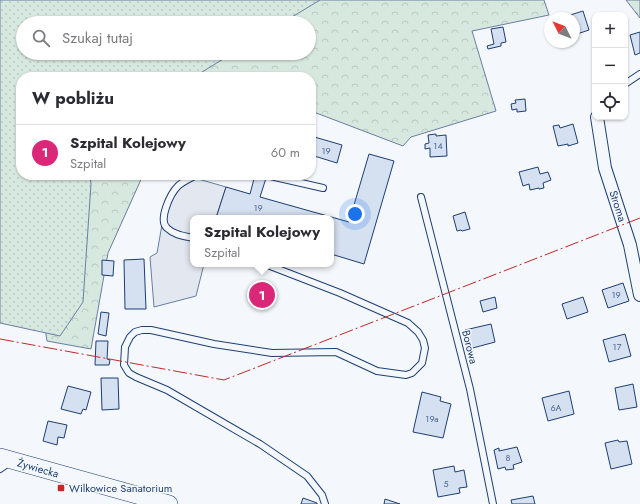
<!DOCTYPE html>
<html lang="pl">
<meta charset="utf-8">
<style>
body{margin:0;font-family:Jost,sans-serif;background:#f7f7f7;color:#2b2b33}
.controls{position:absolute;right:12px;top:12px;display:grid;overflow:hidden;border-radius:8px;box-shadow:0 1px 3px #0004}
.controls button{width:36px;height:36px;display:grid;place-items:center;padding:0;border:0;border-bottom:1px solid #e1e1e2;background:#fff;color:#2b2b33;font:20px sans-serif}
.compass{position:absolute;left:544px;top:12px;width:36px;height:36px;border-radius:50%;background:#fff;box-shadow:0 1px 3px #0004;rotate:312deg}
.you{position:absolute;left:355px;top:214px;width:14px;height:14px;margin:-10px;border:3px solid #fff;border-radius:50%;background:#1a73e8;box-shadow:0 0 0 6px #1a73e833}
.badge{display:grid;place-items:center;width:26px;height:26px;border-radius:50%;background:#db2777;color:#fff;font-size:13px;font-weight:700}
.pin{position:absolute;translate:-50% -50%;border:2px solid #fff;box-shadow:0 1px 4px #0006}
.popup{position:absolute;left:190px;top:215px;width:144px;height:52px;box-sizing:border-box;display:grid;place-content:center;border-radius:8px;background:#fff;filter:drop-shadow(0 1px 3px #0005);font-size:13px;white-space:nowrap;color:#7c7c81}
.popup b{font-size:15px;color:#2b2b33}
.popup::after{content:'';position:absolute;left:50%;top:100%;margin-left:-8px;border:8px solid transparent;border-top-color:#fff}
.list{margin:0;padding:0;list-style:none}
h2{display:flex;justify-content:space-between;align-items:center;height:52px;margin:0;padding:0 16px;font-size:17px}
h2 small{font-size:13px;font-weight:400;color:#7c7c81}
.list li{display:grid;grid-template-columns:26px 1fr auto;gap:12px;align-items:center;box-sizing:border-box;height:56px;padding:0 16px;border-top:1px solid #e1e1e2}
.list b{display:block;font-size:15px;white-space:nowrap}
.list p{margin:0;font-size:13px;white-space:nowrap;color:#7c7c81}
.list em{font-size:13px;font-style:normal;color:#7c7c81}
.icon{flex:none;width:22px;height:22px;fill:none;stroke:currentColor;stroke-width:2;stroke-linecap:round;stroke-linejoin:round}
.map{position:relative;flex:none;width:640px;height:504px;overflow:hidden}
.search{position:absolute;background:#fff;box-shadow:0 1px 3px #0004;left:16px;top:16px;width:300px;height:44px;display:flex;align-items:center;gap:10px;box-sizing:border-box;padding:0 14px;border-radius:22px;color:#7c7c81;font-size:15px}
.panel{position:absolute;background:#fff;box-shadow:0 1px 3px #0004;left:16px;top:72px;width:300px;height:108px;border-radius:16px}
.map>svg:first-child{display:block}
</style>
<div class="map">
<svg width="640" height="504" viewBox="0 0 640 504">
<defs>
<pattern id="forest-crowns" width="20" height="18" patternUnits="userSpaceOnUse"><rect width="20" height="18" fill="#d7e8df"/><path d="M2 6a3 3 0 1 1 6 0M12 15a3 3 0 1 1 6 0" fill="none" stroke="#b8c8c3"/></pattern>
<pattern id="park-dots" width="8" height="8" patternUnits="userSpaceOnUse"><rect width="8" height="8" fill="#d7e8df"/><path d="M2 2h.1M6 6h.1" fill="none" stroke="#b8c8c3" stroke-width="1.8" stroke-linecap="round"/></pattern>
</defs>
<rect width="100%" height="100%" fill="#f4f7fb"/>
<g fill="url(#forest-crowns)" stroke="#687fa3" fill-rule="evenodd">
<path d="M0,0H544L549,15L472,31L496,111L411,137L403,146L311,111V77H21V175H143L108,253L91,349L47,341L42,309L28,279ZM23,23H309V53H23Z"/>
<path d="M626,0H640V18Z"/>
</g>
<path fill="url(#park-dots)" stroke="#687fa3" d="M0,0H320L282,23H23V53H233L194,77H21V175H90L91,184L83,302L60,336L0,323Z"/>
<path fill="#e3e8f0" stroke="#687fa3" d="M188,176L226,187L216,218H193V264H204L196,296L154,307L150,257L157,253L163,219L178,186Z"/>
<g fill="#d5e0f0" stroke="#1d3f73">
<path d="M583,11L589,30L574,35V18L564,17Z"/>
<path d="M503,27L506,42L501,43V46L488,49L487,46L494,44L491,29Z"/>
<path d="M640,32V53L635,55L630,35Z"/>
<path d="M525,99L526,111L517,112V109L512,110L511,104L516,103L515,100Z"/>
<path d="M573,124L578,143L568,146V144L558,146L553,126L559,125L560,128Z"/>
<path d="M436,134V136L446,135L447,156L430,157V148L425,149V144L429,143L428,135Z"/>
<path d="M311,136L342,145L337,163L311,155Z"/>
<path d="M369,154L394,161L364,264L331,254V218H216L226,187L250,194L255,175H267L260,197L349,222Z"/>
<path d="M538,167L540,174L548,172L551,180L543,183L544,188L539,189V188L530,190L529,184L523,186L519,172Z"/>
<path d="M465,212L470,229L462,231L461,230L457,231L453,216Z"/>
<path d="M144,259L146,309H125L124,260Z"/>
<path d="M102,260L114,261L113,276L102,275Z"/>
<path d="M623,283L629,301L608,308L602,290Z"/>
<path d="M495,297L497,308L483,312L480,301Z"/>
<path d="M583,297L588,312L567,319L562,304Z"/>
<path d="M101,312L109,313L106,336L98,334Z"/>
<path d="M491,324L495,342L469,349L465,330Z"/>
<path d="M625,334L631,356L609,362L603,340Z"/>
<path d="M96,341H108L107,359L110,360L109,365H95Z"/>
<path d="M101,378H118L119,409L102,410Z"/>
<path d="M633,384L637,407L619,410L615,388Z"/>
<path d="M68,386L91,392L86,410L83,409L81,414L61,409Z"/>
<path d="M569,391L574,414L548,421L542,398Z"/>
<path d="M422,392L441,397L440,401L451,404L443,438L413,432Z"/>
<path d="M48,421L67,425L64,438L58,437L57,445L43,441Z"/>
<path d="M618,440L619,442L627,441L632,464L611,469L605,443Z"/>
<path d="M517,447L522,462L513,465L514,469L506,470L505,467L498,469L494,450L499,448V451Z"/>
<path d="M454,466L455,472L464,470L467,487L459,488L460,493L438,497L433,470Z"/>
<path d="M533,496L535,504H512L511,500Z"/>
<path d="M303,498L317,503V504H301Z"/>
<path d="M385,499L400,504H384Z"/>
</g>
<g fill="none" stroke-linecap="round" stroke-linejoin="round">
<g stroke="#1d3f73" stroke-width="8">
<g id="service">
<path d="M625,84L640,74"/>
<path d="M266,175L323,188"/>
<path d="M421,197L470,389L493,504"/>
<path d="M193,238C184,236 174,235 167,228C158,220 170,194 178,186C182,182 191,178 196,175"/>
<path d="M265,264L340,293L408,323L418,332L423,340L425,348L422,363L412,373L406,375L377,371L336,352L272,353L214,344L151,330H142L135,332L130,337L125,347L124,365L129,373L136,377L167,390L260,444L307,476L322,495L325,504"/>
<path d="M0,469L10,462"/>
</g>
</g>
<g stroke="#1d3f73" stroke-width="14">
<path id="minor" d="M597,117L605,168L630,245L640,295"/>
</g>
<g stroke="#1d3f73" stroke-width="18">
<path id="secondary" d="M0,457L169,504"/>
</g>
<use href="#service" stroke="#f4f7fb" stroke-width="6"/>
<use href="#minor" stroke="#f4f7fb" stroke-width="12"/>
<use href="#secondary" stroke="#f4f7fb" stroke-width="17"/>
<path stroke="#c62828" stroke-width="1" stroke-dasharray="14 3 2 3" stroke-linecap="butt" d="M0,339L224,380L640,218"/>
</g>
<rect fill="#c62828" stroke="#f4f7fb" stroke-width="1.5" x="57" y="484" width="8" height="8" rx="2"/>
<g text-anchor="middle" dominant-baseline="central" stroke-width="3" stroke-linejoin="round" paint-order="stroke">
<g font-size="9" fill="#4b6792">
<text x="438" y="145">14</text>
<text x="326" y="150">19</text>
<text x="258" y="207">19</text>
<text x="616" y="294">19</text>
<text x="617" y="346">17</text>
<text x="556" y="407">6A</text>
<text x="432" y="418">19a</text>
<text x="508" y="457">8</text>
<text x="446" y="483">5</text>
</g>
<g font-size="11" fill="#1d3f73" stroke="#f4f7fb">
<text transform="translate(618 206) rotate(72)">Stroma</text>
<text transform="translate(470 347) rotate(76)">Borowa</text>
<text transform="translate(38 468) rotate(16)">Żywiecka</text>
</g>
<g font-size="11" fill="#1d3f73" stroke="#f4f7fb" text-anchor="start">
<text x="69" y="488">Wilkowice Sanatorium</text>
</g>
</g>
</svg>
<div class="controls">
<button>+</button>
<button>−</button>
<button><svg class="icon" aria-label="locate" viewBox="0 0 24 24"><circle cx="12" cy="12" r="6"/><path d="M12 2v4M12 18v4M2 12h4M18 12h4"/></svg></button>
</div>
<svg class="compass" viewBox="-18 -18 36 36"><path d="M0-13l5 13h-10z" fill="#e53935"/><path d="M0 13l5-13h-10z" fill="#7c7c81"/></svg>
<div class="you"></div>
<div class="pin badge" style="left:262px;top:295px">1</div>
<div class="popup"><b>Szpital Kolejowy</b>Szpital</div>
<div class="search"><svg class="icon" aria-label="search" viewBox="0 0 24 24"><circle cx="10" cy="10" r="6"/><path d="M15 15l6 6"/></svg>Szukaj tutaj</div>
<section class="panel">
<h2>W pobliżu<small></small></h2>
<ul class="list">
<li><span class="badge">1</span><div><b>Szpital Kolejowy</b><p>Szpital</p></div><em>60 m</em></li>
</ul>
</section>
</div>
